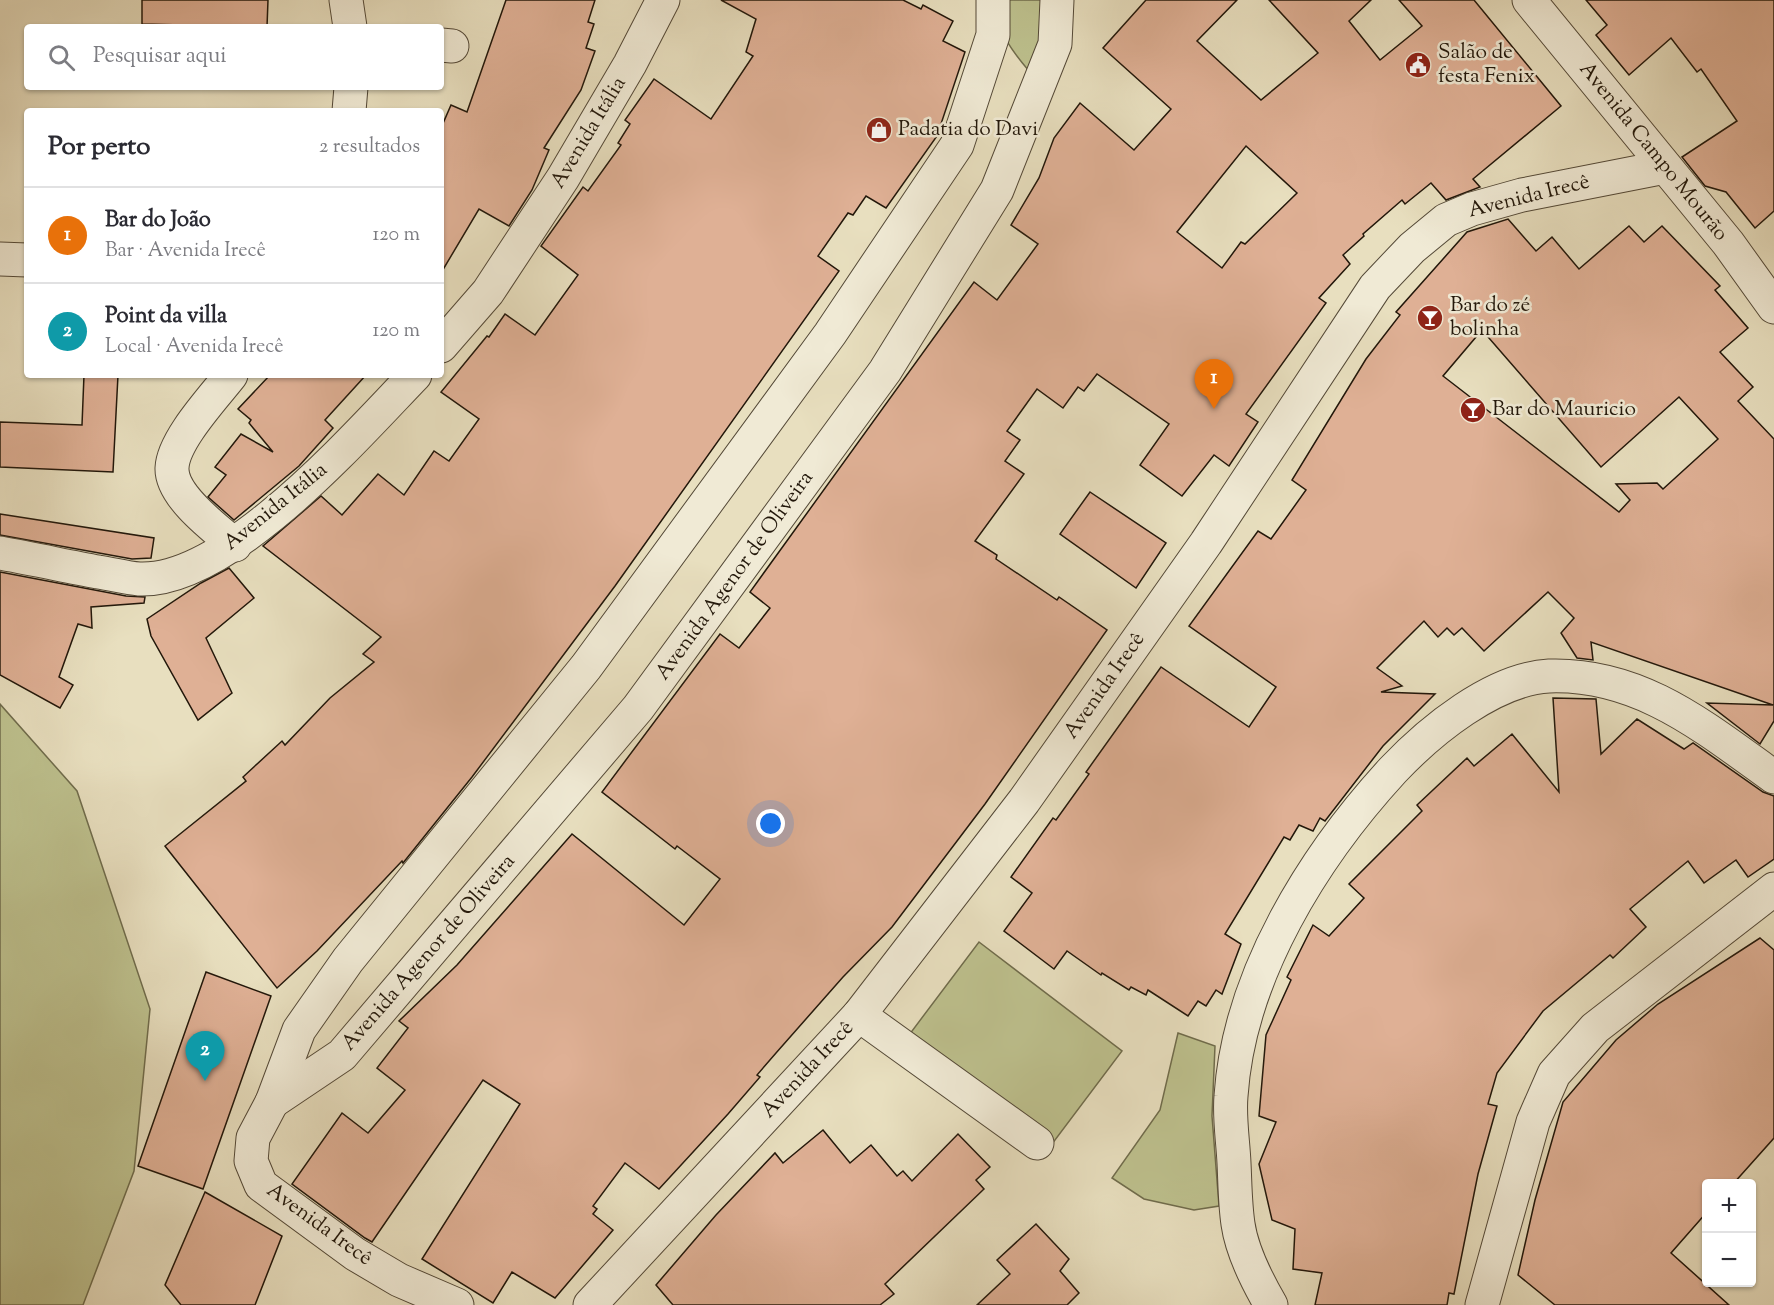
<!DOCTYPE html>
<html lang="pt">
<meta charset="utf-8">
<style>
body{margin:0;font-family:"Sorts Mill Goudy",serif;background:#f7f7f7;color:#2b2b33}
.controls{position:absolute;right:18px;bottom:18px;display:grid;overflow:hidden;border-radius:6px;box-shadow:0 2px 4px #0004}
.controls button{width:54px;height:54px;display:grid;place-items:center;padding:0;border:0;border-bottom:2px solid #e1e1e2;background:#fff;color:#2b2b33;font:30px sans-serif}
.you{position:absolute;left:771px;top:824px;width:21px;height:21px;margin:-15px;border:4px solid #fff;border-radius:50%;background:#1a73e8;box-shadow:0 0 0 9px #1a73e833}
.badge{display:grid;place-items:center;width:39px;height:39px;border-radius:50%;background:#0f766e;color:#fff;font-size:20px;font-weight:700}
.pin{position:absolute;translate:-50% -50px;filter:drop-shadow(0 2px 3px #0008)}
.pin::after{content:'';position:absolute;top:32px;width:21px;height:18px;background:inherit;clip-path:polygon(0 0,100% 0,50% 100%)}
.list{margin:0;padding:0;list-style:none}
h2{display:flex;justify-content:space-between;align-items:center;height:78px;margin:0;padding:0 24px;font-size:26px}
h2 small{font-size:20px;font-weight:400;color:#7c7c81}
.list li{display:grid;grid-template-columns:39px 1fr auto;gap:18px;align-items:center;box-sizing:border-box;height:96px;padding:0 24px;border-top:2px solid #e1e1e2}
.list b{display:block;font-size:22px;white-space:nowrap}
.list p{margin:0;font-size:20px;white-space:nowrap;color:#7c7c81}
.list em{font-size:20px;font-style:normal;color:#7c7c81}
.icon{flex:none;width:33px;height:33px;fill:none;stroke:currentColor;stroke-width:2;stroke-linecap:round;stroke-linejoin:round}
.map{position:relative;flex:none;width:1774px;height:1305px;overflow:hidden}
.search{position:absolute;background:#fff;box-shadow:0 2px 4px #0004;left:24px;top:24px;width:420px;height:66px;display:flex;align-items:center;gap:15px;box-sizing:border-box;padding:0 21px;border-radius:6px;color:#7c7c81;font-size:22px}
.panel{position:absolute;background:#fff;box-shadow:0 2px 4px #0004;left:24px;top:108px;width:420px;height:270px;border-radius:6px}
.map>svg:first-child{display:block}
</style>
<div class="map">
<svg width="1774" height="1305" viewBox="0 0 1774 1305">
<rect width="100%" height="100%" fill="#e8dfbf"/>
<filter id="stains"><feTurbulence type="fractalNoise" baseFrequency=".00333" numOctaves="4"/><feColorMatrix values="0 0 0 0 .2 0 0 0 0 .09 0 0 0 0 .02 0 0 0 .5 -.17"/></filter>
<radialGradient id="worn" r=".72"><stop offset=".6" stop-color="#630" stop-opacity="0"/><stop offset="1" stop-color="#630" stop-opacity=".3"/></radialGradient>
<g fill="#bdc08d" stroke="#706c4c" stroke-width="1.5">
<path d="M993,0H1050L1040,83C1020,62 993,29 993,0Z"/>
<path d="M0,704L77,791L150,1009L134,1171L83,1305H0Z"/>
<path d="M979,942L1122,1051L1052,1144L909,1035Z"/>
<path d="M1178,1033L1215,1046L1212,1116L1219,1206L1194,1210L1144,1199L1112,1178L1160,1110Z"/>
</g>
<g fill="#dfb095" stroke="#22170a" stroke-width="1.5" fill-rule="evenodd">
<path d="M142,0H268L267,27L142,24Z"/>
<path d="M506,0H595L588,22L594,24L586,48L595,51L581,90L544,148L549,150L532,190L509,226L479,209L441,273V128L451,105L467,112Z"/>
<path d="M721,0H903L921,9L923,5L953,21L943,41L965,52L937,136L886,208L866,196L853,215L848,213L818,256L839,271L615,586L472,777L403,863L402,861L317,951L277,988L165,846L246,781L243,777L282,741L285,745L330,698L374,662L363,654L381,637L263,546L321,496L342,515L378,474L404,495L434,451L449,461L479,419L441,392L487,336L489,337L505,314L535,335L578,275L541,246L583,187L588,191L621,145L618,143L630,124L625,120L654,79L711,119L753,56L746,52L756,19Z"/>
<path d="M1146,0H1237L1197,41L1261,100L1318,53L1269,0H1371L1349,21L1380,60L1422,26L1399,0H1474L1561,106L1473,179L1480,187L1446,200L1431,183L1405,204L1402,200L1363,234L1364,236L1343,255L1350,264L1319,298L1326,303L1246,414L1258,422L1229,466L1214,455L1182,496L1140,465L1169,424L1097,374L1084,391L1078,387L1063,408L1037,389L1007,431L1020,440L1005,461L1024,474L975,541L997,555L996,559L1057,600L1059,597L1107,630L985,804L892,927L843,977L776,1053L757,1075L760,1077L728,1114L659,1189L625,1163L593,1206L597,1209L593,1214L613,1230L555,1298L512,1272L493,1303L422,1259L520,1104L483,1080L372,1242L365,1238L292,1184L342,1113L368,1133L405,1090L377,1068L408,1028L399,1021L457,965L572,834L684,925L720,879L677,846L675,849L602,792L720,634L739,648L770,608L750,592L974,282L997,300L1038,244L1011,225L1039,178L1054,138L1080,103L1134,150L1171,109L1103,48ZM1246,146L1297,193L1245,244L1241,242L1222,268L1177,232Z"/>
<path d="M1586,0H1774V211L1755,228L1726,192L1705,186L1682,157L1737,121L1701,69L1697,72L1671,38L1629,75L1596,35L1607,25Z"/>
<path d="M1508,219L1536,251L1552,237L1579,269L1629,226L1644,242L1662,226L1720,286L1715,290L1748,328L1720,352L1753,387L1738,401L1774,439V721L1760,744L1707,703L1773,705L1591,642L1593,660L1577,658L1561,633L1574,618L1548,592L1484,651L1462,628L1454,635L1447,628L1438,637L1424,621L1377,668L1402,686L1381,692L1435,694L1383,746L1325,821L1320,818L1313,831L1299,825L1290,840L1284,837L1225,934L1241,944L1222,994L1216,990L1206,1006L1198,1001L1188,1016L1148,990L1146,995L1131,987L1129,990L1102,973L1101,975L1067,951L1054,969L1004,931L1032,893L1011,877L1053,818L1056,820L1089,774L1086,772L1161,667L1249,727L1276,687L1189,626L1258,531L1271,539L1306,490L1292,480L1366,359L1400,315L1396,312L1467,232ZM1482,330L1601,467L1679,397L1718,439L1663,489L1657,483L1616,484L1630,500L1619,512L1443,376Z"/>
<path d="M84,375H118L113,472L0,467V422L82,425Z"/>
<path d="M270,375H366L325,420L333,428L299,466L234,520L208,497L226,475L215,467L241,434L273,452L249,423L251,420L238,409Z"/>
<path d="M1090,492L1166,543L1136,588L1060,534Z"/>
<path d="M0,514L154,538L151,558L132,559L0,535Z"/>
<path d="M229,568L254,598L206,638L232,693L198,720L151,636L147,619L201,583Z"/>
<path d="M0,572L126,596L145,597L144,603L91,607L92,628L78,624L59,677L73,685L60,708L0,675Z"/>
<path d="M1553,698L1596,699L1601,754L1637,719L1684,749L1693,743L1763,792L1774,796V859L1748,877L1736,860L1704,883L1688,861L1630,909L1646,927L1613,958L1610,955L1543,1011L1497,1073L1488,1104L1497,1106L1478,1174L1454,1294L1449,1293L1447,1305H1315L1322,1273L1293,1269L1295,1229L1272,1220L1259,1164L1276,1122L1259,1116L1266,1035L1291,980L1287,977L1313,925L1329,936L1364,898L1349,884L1422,811L1417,805L1467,758L1474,766L1512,734L1559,792Z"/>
<path d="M1760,938L1774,950V1138L1733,1184H1707V1212L1671,1253L1729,1305H1555L1518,1275L1535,1200L1563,1102L1616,1040L1658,1004Z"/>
<path d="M206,972L271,996L203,1189L138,1166Z"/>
<path d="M823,1130L850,1163L871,1145L897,1176L903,1171L912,1181L958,1134L990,1167L976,1180L984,1189L885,1284L894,1294L880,1305H673L656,1285L716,1215L775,1153L783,1163Z"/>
<path d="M205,1192L282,1236L255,1305H181L165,1285Z"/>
<path d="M1036,1224L1069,1259L1060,1271L1079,1293L1067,1305H977L1010,1274L997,1260Z"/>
</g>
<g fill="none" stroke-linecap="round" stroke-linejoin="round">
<g stroke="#544937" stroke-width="35">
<g id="minor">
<path d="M346,0L350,27"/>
<path d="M1529,0L1728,243L1774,307"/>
<path d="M441,45L452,46"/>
<path d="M349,111L351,87"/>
<path d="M0,259L27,260"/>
<path d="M441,346L488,292L563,178L630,64L663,0"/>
<path d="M231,375C214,397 173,440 172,468C171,496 216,529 235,545"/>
<path d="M0,553C33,559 66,566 98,572C112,574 126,578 139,579C228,583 356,436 415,375"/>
<path d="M859,1015L1037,1143"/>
<path d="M272,1102L342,1055L638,708L885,371L997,190L1055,44L1057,0"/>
<path d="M457,1305L399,1280L355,1254L261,1185L251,1161L253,1138L272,1102L299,1030L348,960L586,667L830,334L957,145L993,35V0"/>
<path d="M590,1305L859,1015L1024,801L1206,543L1375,287L1412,248L1446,220L1472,209L1522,195L1665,167"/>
<path d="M1271,1305C1257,1281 1242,1252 1238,1224C1235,1204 1235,1183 1234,1163C1233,1141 1229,1117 1231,1096C1239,975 1314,856 1393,770C1430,731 1493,679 1549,676C1640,673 1704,727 1774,777"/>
<path d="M1482,1305L1533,1122L1554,1074L1595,1028L1774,889"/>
</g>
</g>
<use href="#minor" stroke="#f0ead5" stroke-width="33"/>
</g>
<defs>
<g id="civic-disc" transform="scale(1.35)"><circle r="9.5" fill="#8f2418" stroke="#f0ead5"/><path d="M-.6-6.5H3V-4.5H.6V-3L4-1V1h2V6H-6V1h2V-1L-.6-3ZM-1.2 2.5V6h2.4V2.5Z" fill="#fff"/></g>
<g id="shop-disc" transform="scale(1.35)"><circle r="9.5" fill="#8f2418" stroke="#f0ead5"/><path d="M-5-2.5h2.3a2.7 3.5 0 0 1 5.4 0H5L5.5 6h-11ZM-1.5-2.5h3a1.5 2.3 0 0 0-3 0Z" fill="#fff"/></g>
<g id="bar-disc" transform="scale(1.35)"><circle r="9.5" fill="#8f2418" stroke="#f0ead5"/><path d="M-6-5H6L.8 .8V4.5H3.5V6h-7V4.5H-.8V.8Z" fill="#fff"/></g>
</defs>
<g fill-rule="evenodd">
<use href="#civic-disc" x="1418" y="65"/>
<use href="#shop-disc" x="879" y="130"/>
<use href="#bar-disc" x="1430" y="318"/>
<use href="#bar-disc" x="1473" y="410"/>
</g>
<g text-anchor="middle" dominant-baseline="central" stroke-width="5" stroke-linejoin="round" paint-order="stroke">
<g font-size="21" fill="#22170a" stroke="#f0ead5" text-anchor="start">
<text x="1438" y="53">Salão de<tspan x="1438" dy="24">festa Fenix</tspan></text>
<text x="898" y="130">Padatia do Davi</text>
<text x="1450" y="306">Bar do zé<tspan x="1450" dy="24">bolinha</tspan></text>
<text x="1492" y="410">Bar do Mauricio</text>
</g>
<g font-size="21" fill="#22170a" stroke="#f0ead5">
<text transform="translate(589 133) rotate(-59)">Avenida Itália</text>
<text transform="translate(1653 152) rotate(51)">Avenida Campo Mourão</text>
<text transform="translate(1529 197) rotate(-14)">Avenida Irecê</text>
<text transform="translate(276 507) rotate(-39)">Avenida Itália</text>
<text transform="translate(735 576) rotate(-54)">Avenida Agenor de Oliveira</text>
<text transform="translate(1105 686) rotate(-55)">Avenida Irecê</text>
<text transform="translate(429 953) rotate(-49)">Avenida Agenor de Oliveira</text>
<text transform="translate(808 1070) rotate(-47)">Avenida Irecê</text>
<text transform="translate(319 1225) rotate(36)">Avenida Irecê</text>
</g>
</g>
<rect width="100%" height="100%" filter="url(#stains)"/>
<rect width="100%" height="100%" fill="url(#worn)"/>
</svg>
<div class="controls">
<button>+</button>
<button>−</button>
</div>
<div class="you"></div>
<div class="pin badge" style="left:1214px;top:409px;background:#e8710a">1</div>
<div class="pin badge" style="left:205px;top:1081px;background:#0f9aa8">2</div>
<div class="search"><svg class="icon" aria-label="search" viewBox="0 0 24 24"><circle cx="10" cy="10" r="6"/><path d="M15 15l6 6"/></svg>Pesquisar aqui</div>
<section class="panel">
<h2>Por perto<small>2 resultados</small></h2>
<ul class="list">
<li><span class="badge" style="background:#e8710a">1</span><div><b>Bar do João</b><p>Bar · Avenida Irecê</p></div><em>120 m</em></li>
<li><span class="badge" style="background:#0f9aa8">2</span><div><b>Point da villa</b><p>Local · Avenida Irecê</p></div><em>120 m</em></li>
</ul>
</section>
</div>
